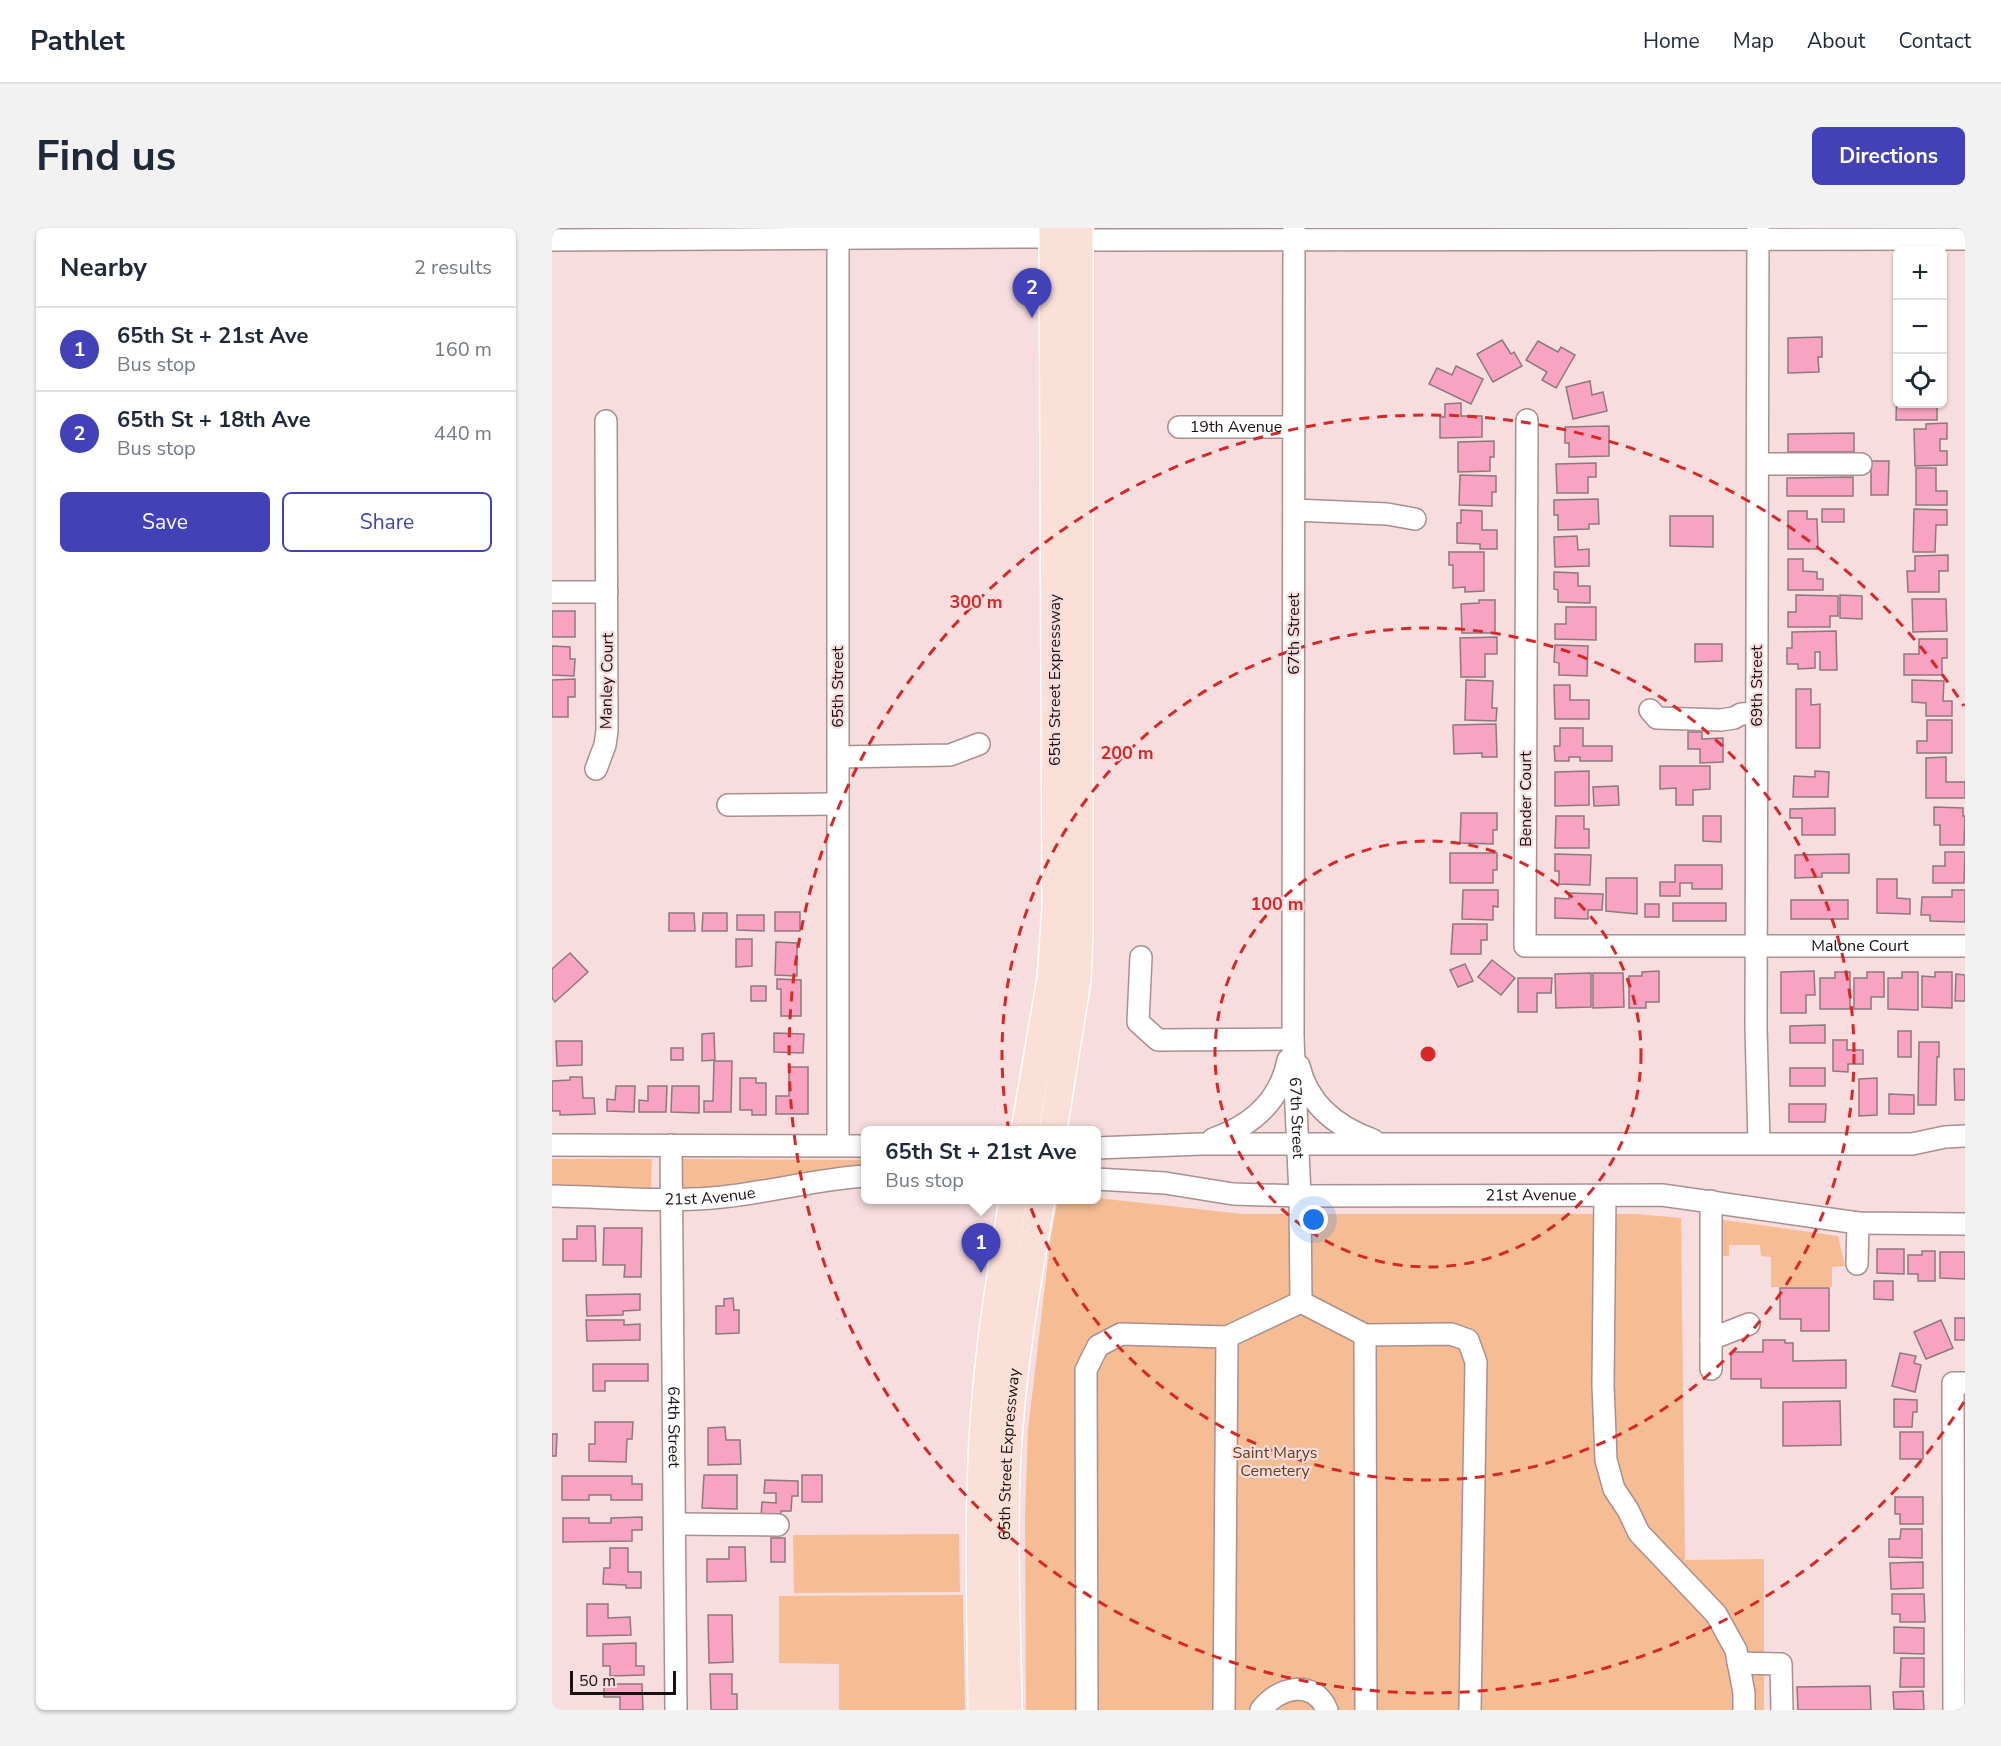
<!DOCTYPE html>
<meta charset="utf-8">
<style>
body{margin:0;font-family:"Nunito Sans",sans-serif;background:#f2f2f3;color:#1f2937}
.controls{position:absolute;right:18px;top:18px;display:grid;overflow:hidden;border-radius:9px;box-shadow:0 2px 4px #0004}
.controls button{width:54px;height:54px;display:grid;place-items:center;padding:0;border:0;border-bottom:2px solid #e0e1e3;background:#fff;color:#1f2937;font:30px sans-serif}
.scale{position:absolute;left:18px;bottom:15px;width:106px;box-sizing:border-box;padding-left:6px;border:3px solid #181010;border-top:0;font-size:16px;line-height:21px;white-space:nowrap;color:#181010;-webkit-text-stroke:4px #f7ddde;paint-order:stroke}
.you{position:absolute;left:762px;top:992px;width:21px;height:21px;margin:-15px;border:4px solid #fff;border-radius:50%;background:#1a73e8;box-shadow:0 0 0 9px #1a73e833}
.badge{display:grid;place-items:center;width:39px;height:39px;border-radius:50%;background:#4241b7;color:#fff;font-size:20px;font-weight:700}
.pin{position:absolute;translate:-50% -50px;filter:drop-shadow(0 2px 3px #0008)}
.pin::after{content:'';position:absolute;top:32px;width:21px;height:18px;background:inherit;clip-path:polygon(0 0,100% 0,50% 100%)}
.popup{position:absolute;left:309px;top:898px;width:240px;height:78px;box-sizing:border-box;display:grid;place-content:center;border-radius:9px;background:#fff;filter:drop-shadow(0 2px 4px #0005);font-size:20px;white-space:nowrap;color:#747a83}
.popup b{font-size:22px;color:#1f2937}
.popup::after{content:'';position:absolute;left:50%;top:100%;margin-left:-12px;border:12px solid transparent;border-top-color:#fff}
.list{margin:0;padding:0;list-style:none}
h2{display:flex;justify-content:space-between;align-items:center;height:78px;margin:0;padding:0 24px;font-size:26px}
h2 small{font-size:20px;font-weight:400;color:#747a83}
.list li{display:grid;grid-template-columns:39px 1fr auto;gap:18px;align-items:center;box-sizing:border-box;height:84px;padding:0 24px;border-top:2px solid #e0e1e3}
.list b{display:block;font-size:22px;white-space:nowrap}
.list p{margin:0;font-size:20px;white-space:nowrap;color:#747a83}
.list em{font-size:20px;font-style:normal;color:#747a83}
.actions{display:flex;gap:12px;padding:18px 24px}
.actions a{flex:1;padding:14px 0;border:2px solid #4241b7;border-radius:9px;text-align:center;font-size:21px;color:#4241b7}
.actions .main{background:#4241b7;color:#fff}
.icon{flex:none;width:33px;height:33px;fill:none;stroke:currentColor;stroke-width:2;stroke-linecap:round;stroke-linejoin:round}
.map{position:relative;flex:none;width:1413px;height:1482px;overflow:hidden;border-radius:9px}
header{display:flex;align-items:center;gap:36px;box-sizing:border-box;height:84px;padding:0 30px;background:#fff;border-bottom:2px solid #e0e1e3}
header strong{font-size:28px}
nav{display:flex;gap:33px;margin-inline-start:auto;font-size:21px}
.intro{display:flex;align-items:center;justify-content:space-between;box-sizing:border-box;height:144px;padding:0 36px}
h1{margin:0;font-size:42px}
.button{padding:15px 27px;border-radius:9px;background:#4241b7;color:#fff;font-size:21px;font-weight:700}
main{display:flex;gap:36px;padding:0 36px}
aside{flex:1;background:#fff;border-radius:9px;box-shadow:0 2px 4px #0004}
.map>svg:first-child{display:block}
</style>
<header>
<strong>Pathlet</strong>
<nav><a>Home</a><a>Map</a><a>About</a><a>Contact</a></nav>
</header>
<div class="intro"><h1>Find us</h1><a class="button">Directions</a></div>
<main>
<aside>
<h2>Nearby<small>2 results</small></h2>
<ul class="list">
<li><span class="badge">1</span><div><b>65th St + 21st Ave</b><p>Bus stop</p></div><em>160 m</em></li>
<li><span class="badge">2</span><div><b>65th St + 18th Ave</b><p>Bus stop</p></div><em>440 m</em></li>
</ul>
<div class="actions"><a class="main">Save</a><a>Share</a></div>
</aside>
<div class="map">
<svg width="1413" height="1482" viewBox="0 0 1413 1482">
<rect width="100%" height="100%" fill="#f7ddde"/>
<g fill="#f6bd94">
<path d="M0,931H100L99,962H0Z"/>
<path d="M129,931L313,932V942L196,959L129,964Z"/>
<path d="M545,970L691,986H1084L1129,990L1133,1332L1212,1331V1482H474L473,1289L476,1202L499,1007L505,976L514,972Z"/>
<path d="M1165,991L1286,1008L1293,1038L1280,1039V1059H1219V1029L1209,1028L1208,1017H1177V1028H1171Z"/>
<path d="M407,1306L408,1364L242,1365L241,1307Z"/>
<path d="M411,1367L413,1482H287V1436L227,1435V1368Z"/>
</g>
<g fill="#f7a3c1" stroke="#8e787f" stroke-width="1.5">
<path d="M1270,109V129H1266L1267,144L1236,145V110Z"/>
<path d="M950,112L959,126L962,124L970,138L941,154L925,126Z"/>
<path d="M986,113L1006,124L1009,119L1023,127L1004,160L990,152L995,144L974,132Z"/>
<path d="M904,138L931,151L919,176L877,156L885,140L900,147Z"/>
<path d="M1038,153L1040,167L1051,164L1055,183L1021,191L1014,159Z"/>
<path d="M1345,157L1346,176L1385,177V192H1344Z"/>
<path d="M909,175V188H930V209L888,210V189H893V176Z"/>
<path d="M1395,195V211H1388V223H1395V237L1363,238L1362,201H1374V196Z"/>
<path d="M1057,198V228L1017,229V215H1013V199Z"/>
<path d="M1302,205V224H1236V206Z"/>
<path d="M942,213V229H938V243L906,244V214Z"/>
<path d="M1319,233H1337L1336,267H1319Z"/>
<path d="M1044,235V249H1036V265H1005L1004,236Z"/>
<path d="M1364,240H1384V263H1395V277H1364Z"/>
<path d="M908,247L944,248V264H940V278L907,277Z"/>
<path d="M1301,249V268H1235V250Z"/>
<path d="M1046,271L1047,296H1037V301L1006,302V287H1002V272Z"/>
<rect x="1270" y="281" width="22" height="13"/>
<path d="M1362,281L1395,282V297H1384L1383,324H1361Z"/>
<path d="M909,282L930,283V302H945V321H928V316L905,315V295H909Z"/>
<path d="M1236,283H1255V291H1265L1266,321H1236Z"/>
<path d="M1118,288H1161V319L1118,318Z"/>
<path d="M1025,308L1026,322L1037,321V338L1003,339L1002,309Z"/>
<path d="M897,324H932V363L913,364V359L901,360V337H897Z"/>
<path d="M1396,327V343H1387V364H1356L1355,343H1363V328Z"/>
<path d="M1236,331H1251V343L1265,344V351H1271V362H1236Z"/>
<path d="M1002,344L1026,345V358H1038V375L1006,374V362L1002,361Z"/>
<path d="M1244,367L1286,368V388H1278V399H1236V384H1244Z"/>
<path d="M1288,367L1310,368V391L1288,390Z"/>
<path d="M1360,371H1394L1395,403L1361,404Z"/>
<path d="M927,372H943V405H910L909,376L927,375Z"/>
<path d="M1014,379H1044V412L1003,411V396H1014Z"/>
<rect x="0" y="383" width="23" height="26"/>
<path d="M1284,403L1285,442H1268V424H1263V440L1246,441V436H1235V420H1240V404Z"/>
<path d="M945,409V426H933V449H909L908,410Z"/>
<path d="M1367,411H1395V430H1390V447H1352V426H1367Z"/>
<path d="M1143,416H1170V433L1143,434Z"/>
<path d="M1003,417L1036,418L1035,448L1007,447V435L1002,434Z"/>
<path d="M0,418L18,419V431H23L22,448L0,447Z"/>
<path d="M23,451V469H16V489H0V452Z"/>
<path d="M914,452L941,453L940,480H945L944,493L913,492Z"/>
<path d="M1360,452L1392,453L1391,473H1400V488H1374V475L1360,474Z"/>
<path d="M1002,457H1018V472H1037V491H1003Z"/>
<path d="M1244,461H1259V477L1268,476V520H1244Z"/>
<path d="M1375,492H1400V525H1365V513H1375Z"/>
<path d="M944,496L945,529H930V525L902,526L901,497Z"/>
<path d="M1008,500H1031V518H1060V533H1028V529H1017V533H1003L1002,518H1008Z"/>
<path d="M1136,504H1150V511L1171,510V534L1148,535V521H1136Z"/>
<path d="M1394,529V554H1413V570H1374V530Z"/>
<path d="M1108,538H1158V561L1141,562V577H1124V560L1108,561Z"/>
<path d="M1037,543V577L1003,578V544Z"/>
<path d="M1263,543L1277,544L1276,569H1241L1242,548L1263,549Z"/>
<path d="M1066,558L1067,577L1042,578L1041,559Z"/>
<path d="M1382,579L1411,580V588H1413L1412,617H1388V597H1382Z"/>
<path d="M1283,580V607H1250V590H1238V581Z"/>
<path d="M909,585H945V602H941V616L908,615Z"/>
<path d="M1004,588H1032V601H1037V620H1003Z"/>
<path d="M1151,588H1169V614L1151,613Z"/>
<path d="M1393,624H1413L1412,655H1381V638H1393Z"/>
<path d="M898,625H945V642H941V655H898Z"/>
<path d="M1003,626L1039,627L1038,657L1007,656V643H1003Z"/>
<path d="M1297,626V645H1270V649L1243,650V627Z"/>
<path d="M1123,637H1170V661H1140V655H1128V668H1108V654H1123Z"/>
<path d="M1054,650H1085V686L1054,683Z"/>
<path d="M1325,651H1345V670L1358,671V686L1325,685Z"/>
<path d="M911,662H946V679L941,678V692L910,691Z"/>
<path d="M1400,662H1413V694L1378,693V687H1369L1370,669H1400Z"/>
<path d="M1017,665L1051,666L1050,682H1036V691L1003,690V670L1017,671Z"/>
<rect x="1239" y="672" width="57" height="19"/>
<rect x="1121" y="675" width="53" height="18"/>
<rect x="1093" y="676" width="14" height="13"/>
<rect x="223" y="684" width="25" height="19"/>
<path d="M117,685H142L143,703H117Z"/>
<path d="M151,685H175V703H150Z"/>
<path d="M185,687H212V703L185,702Z"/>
<path d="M901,696H935V712H929V726H899Z"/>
<path d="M184,711H200V738L184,739Z"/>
<path d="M224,714L245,715V748L223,747Z"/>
<path d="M18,725L36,744L3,774L0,770V741Z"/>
<path d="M940,732L963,750L949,767L926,749Z"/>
<path d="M913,736L921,753L906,759L898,742Z"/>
<path d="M1107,743V774H1094V780H1077V748H1090V744Z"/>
<path d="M1262,743L1263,767H1254V785H1229V744Z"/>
<path d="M1283,744H1298V781H1268V750H1283Z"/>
<path d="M1315,744H1332V769H1319V781H1302V750H1315Z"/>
<path d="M1350,744H1366V782L1336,781V750H1350Z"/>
<path d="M1383,744H1400V780L1370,779V748L1383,749Z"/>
<path d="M1039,745V779L1004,780L1003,746Z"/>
<path d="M1041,745H1071L1072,779L1041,780Z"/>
<path d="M1404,746L1413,747V773H1403Z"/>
<path d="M966,750H1000L999,765H985V784H966Z"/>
<path d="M225,751L249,752V788H229V761H225Z"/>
<rect x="199" y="758" width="15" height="15"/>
<path d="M1273,797V815H1238V798Z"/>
<rect x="1346" y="803" width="13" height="26"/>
<path d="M162,805L163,832L150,833V806Z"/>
<path d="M222,805L252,806L251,825L222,824Z"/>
<path d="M1281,812H1295V822H1311V836H1296V844L1281,843Z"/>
<path d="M4,813H30V837L5,838Z"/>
<path d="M1367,814H1387V829H1385L1384,877H1366Z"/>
<rect x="119" y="820" width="12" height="12"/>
<path d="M162,833H180L179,884H152V873H161Z"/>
<path d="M237,839H256V886H224V868H237Z"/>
<rect x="1238" y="840" width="35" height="18"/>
<path d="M1402,841H1413V872H1403Z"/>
<path d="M18,849H30L31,870H42L43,886L8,887V883H0V853L18,852Z"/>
<path d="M188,850H204V855H214V887H200V882H188Z"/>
<path d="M1325,850V887L1307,888V851Z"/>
<path d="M64,858H83L82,884L55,883V871L63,872Z"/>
<path d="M96,858H115L114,884H87V872L96,873Z"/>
<path d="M120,858H147V885L119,884Z"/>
<path d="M1337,866L1362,867V886H1337Z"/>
<path d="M1237,876H1274L1273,894H1237Z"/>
<path d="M25,998H43L44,1033H11V1011H25Z"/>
<path d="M52,1000H90L89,1049H72L73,1037H51Z"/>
<path d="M1325,1021H1352V1046L1325,1045Z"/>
<path d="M1370,1023H1383V1053H1366V1046H1356V1027H1370Z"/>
<path d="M1388,1024H1413V1051L1388,1050Z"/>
<path d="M1322,1053H1341V1072L1322,1071Z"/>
<path d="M1228,1060H1277V1103H1249V1091H1228Z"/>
<path d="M88,1066V1082L71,1083V1087L35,1088L34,1067Z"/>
<path d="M181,1070L182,1082H187V1105L164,1106V1078H172V1071Z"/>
<rect x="1403" y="1090" width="10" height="22"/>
<path d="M34,1092H72V1097L88,1096V1112L35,1113Z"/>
<path d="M1389,1092L1401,1120L1374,1131L1362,1104Z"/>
<path d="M1211,1112H1233V1115H1241V1133L1294,1132V1160H1209V1151H1179V1124H1211Z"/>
<path d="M1348,1125L1364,1128L1362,1135L1369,1137L1363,1164L1340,1158Z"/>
<path d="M41,1136H96V1153H53V1163H41Z"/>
<path d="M1342,1171L1365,1172V1184H1361L1360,1199H1342Z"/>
<path d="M1288,1173L1289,1217L1231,1218V1174Z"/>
<path d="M43,1194H81L80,1211H75L74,1234L37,1233V1216H43Z"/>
<path d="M173,1199L174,1212H188L189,1236L156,1237V1200Z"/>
<rect x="1348" y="1204" width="23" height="27"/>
<path d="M0,1206H5L4,1228H0Z"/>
<path d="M152,1247H185V1281L150,1280Z"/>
<rect x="250" y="1247" width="20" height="27"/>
<path d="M10,1248H80V1256H90V1272H59V1267H37V1272H10Z"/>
<path d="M213,1252L246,1253V1268H240L239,1283H229V1289H209L210,1274L224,1275V1265H212Z"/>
<path d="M1343,1269H1371V1296H1348V1286H1343Z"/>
<path d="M90,1289V1302H80V1313L11,1314V1290H37V1295H59V1290Z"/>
<path d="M1349,1301H1370V1330L1337,1329V1311H1348Z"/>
<rect x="219" y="1310" width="14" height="24"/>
<path d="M177,1319H193L194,1353L155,1354V1331H177Z"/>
<path d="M58,1320H76V1344H89V1360H74V1357L51,1356L52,1340H58Z"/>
<path d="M1371,1334V1360L1339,1361L1338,1335Z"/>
<path d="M1340,1366H1372L1373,1394H1348V1386H1340Z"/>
<path d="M35,1376H56V1390L78,1389L79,1407L35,1408Z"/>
<path d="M156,1387H180L181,1434L157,1435Z"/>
<path d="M1342,1399L1372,1400V1426L1342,1425Z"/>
<path d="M84,1415V1438H92V1447L58,1448V1438H51V1416Z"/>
<path d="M1349,1430H1372V1459H1348Z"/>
<path d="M158,1446H180V1466H185V1482H159Z"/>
<path d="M52,1456H90L91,1482H68V1469H52Z"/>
<path d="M1318,1458L1319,1482H1246L1245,1459Z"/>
<path d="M1371,1463L1372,1482L1342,1481L1341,1464Z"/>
</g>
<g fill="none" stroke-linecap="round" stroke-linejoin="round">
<g stroke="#a89090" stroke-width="24">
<g id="minor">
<path d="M286,0V917"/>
<path id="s1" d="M742,0L741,811L748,968L749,1074"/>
<path d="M1206,0L1204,799L1207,915"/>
<path d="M0,12L484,9L545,12L1413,11"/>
<path id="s2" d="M975,192L973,718H1413"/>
<path id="s3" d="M627,199H742"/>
<path d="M1206,236H1309"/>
<path d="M742,282L835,286L863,291"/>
<path d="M0,364H55"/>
<path d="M1098,482L1105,490L1169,492L1182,490L1189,486L1205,485"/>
<path d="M286,529L398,527L427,516"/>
<path d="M44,541L53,517L55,503L54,193"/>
<path d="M176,577L286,576"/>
<path d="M589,729L586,794L606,812L741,811"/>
<path d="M747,838C756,877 785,899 821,912"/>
<path d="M661,911C699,898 728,874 736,832"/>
<path d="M0,917L314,918"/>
<path id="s4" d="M119,917L124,1482"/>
<path d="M544,920L649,916H1360L1393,909L1413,908"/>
<path id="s5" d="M544,951L613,955L681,966L748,968L1110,967L1306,995L1413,996"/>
<path d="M1053,967L1051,1157L1054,1232L1062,1261L1076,1282L1087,1305L1164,1386L1184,1422L1192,1465V1482"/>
<path id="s6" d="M0,968C53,969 107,974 160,970C212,966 262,951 314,948"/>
<path d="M1305,1036L1306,995"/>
<path d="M813,1107L814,1482"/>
<path d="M1159,1111L1197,1096"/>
<path d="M1159,1141V973"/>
<path d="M123,1296L226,1297"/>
<path d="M1186,1435L1229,1436L1230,1482"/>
<path d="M535,1482L534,1142L546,1118L569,1106L675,1109L749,1074L813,1107L899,1106L916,1112L924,1134L918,1482"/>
<path d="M672,1482L675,1109"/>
<path d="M709,1482C726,1459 762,1450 775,1482"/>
<path d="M1402,1482L1401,1155H1413"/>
</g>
</g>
<g stroke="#fff" stroke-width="30">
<g id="major">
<path d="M473,902L499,751L504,680L501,0"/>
<path d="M501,902L525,752L527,707V0"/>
<path d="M430,1482C429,1378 425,1274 434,1171C439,1104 451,1038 461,972"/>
<path id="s7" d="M456,1482C455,1405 451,1327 454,1250C457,1156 473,1064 489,972"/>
</g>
</g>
<use href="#minor" stroke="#fff" stroke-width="21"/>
<use href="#major" stroke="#fbe0d8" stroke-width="27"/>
</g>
<g fill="none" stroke="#d62828" stroke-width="3" stroke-dasharray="10 8">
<circle cx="876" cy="826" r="213"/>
<circle cx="876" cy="826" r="426"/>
<path d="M1412 1174A639 639 0 1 1 1412 478"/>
</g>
<g text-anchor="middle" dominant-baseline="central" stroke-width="4.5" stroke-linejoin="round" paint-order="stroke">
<g font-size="16" fill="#181010" stroke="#f7ddde">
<text stroke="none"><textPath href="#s3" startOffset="57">19th Avenue</textPath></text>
<text transform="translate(742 406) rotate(-90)">67th Street</text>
<text transform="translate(503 452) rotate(-90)">65th Street Expressway</text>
<text transform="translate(55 453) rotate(-89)">Manley Court</text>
<text transform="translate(1205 458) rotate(-90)">69th Street</text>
<text transform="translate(286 459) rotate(-90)">65th Street</text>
<text transform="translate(974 571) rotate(-90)">Bender Court</text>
<text stroke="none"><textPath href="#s2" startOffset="861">Malone Court</textPath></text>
<text stroke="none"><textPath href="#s1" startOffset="890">67th Street</textPath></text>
<text stroke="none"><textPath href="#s6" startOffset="158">21st Avenue</textPath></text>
<text stroke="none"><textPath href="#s5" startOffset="436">21st Avenue</textPath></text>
<text stroke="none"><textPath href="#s4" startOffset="282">64th Street</textPath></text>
<text stroke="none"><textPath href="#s7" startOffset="256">65th Street Expressway</textPath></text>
</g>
<g font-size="16" fill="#693b16" stroke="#f7ddde">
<text x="723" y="1225">Saint Marys<tspan x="723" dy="18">Cemetery</tspan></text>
</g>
</g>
<circle cx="876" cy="826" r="9" fill="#d62828" stroke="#f7ddde" stroke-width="3"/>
<g font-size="18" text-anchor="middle" font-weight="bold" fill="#d62828" stroke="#f7ddde" stroke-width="4.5" stroke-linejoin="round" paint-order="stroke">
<text x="424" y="380">300 m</text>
<text x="575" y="531">200 m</text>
<text x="725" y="682">100 m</text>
</g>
</svg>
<div class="controls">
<button>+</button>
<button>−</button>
<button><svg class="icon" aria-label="locate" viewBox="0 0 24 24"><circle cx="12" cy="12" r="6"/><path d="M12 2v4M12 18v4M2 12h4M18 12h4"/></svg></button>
</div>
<div class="scale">50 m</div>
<div class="you"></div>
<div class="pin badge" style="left:429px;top:1045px">1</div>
<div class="popup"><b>65th St + 21st Ave</b>Bus stop</div>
<div class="pin badge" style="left:480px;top:90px">2</div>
</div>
</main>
